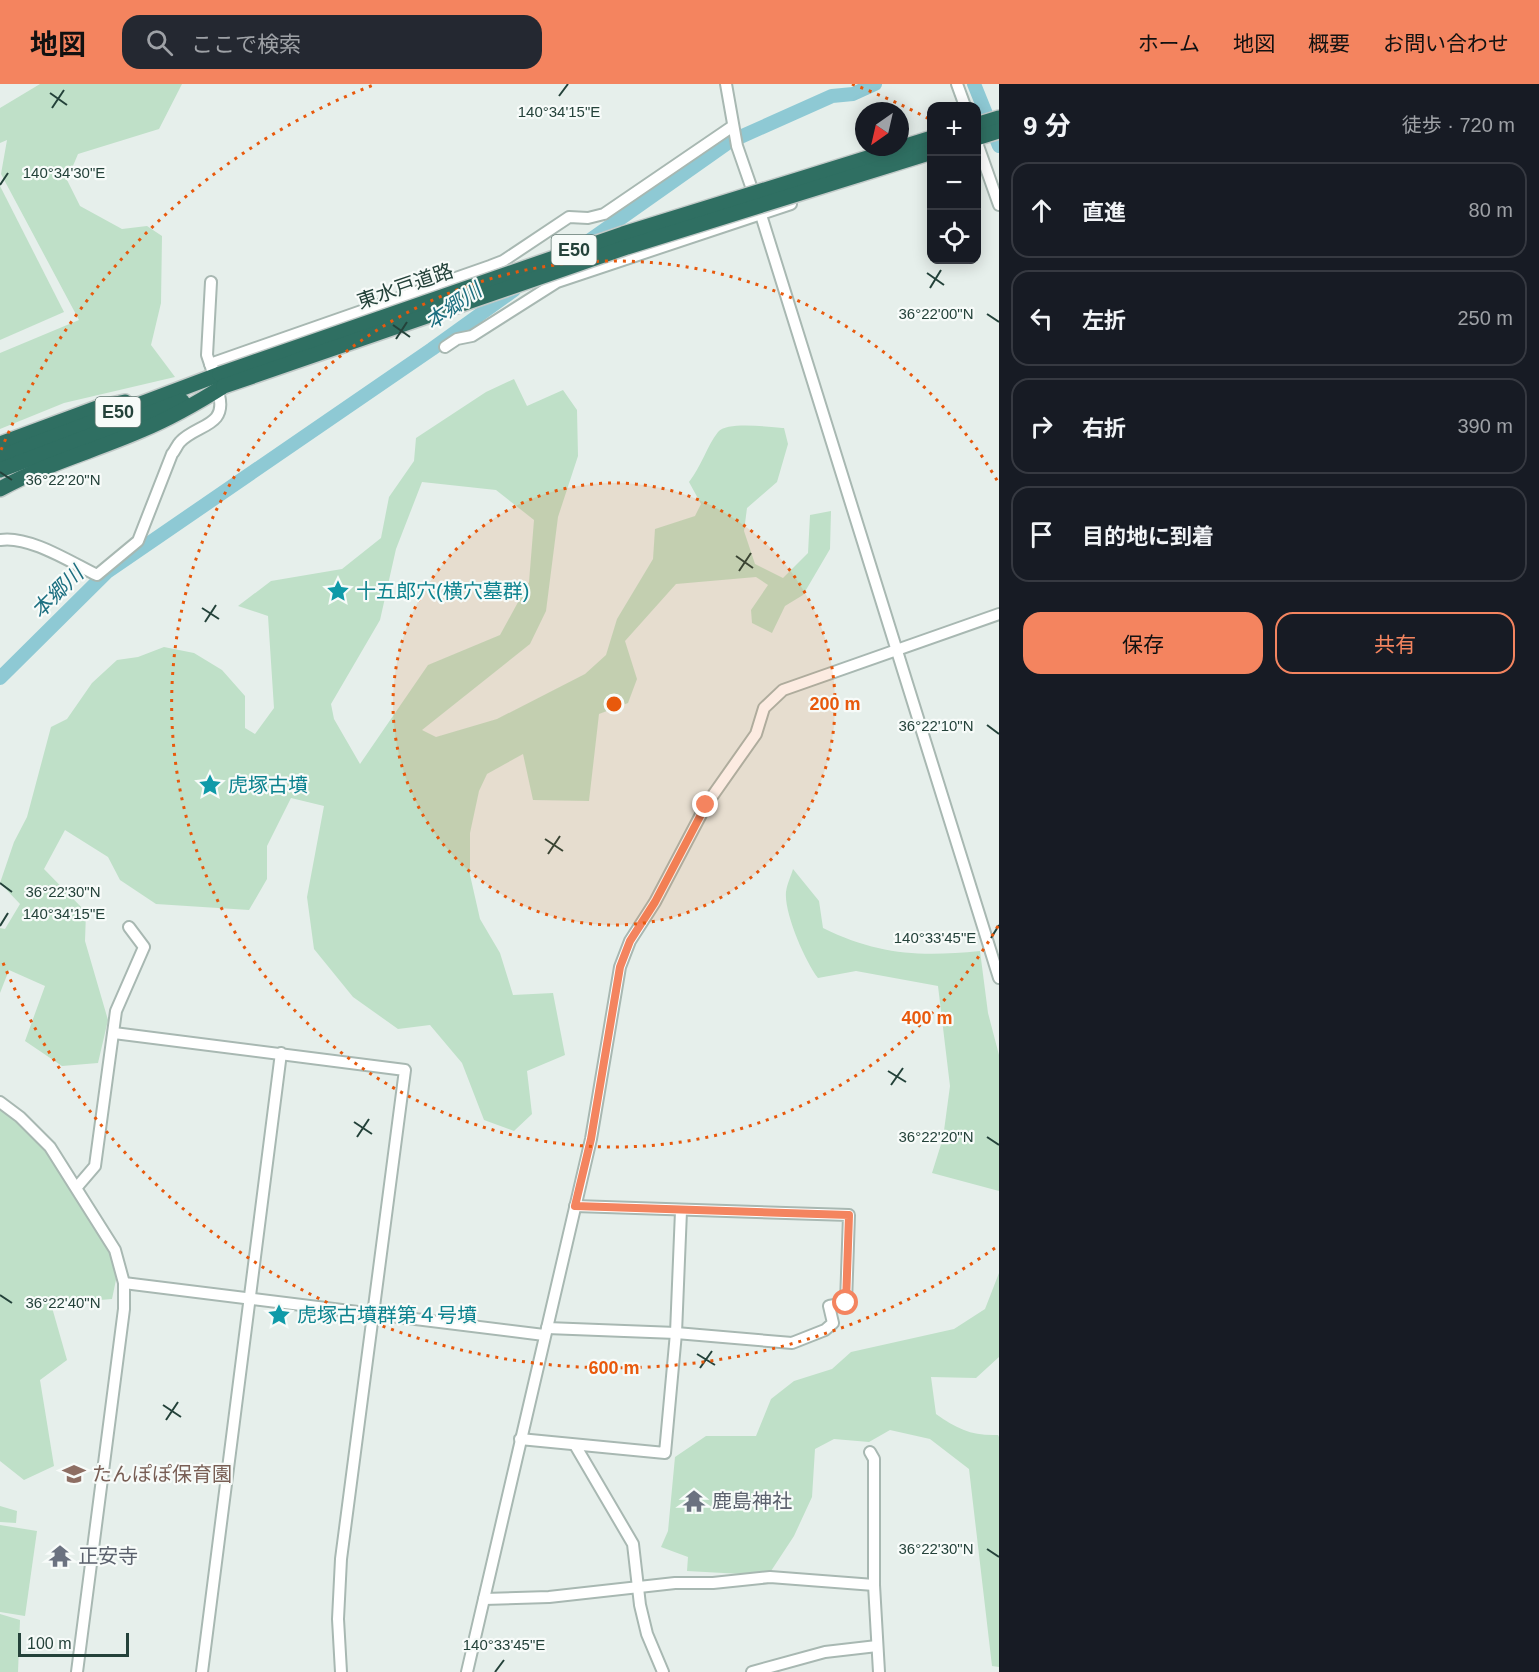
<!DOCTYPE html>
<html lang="ja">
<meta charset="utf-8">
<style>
body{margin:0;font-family:Arial,"Noto Sans JP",sans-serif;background:#242831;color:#f1f3f6}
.controls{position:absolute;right:18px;top:18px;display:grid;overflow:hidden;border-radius:12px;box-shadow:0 3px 15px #0003}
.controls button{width:54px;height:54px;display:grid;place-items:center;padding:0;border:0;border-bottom:2px solid #363941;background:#171b24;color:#f1f3f6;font:30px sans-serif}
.compass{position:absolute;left:855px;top:18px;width:54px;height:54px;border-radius:50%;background:#171b24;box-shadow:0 3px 15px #0003;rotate:214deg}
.scale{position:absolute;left:18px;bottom:15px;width:111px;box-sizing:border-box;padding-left:6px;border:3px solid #24423a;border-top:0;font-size:16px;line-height:21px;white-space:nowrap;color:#24423a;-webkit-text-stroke:4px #f7fbf9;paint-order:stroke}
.stop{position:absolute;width:18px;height:18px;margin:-14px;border:4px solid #f4845f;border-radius:50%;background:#fff}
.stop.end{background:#f4845f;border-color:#fff;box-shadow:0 2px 6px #0008}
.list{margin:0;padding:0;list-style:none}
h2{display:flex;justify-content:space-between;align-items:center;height:78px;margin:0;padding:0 24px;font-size:26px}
h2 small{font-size:20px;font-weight:400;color:#9ea1a6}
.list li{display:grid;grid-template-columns:39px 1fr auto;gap:18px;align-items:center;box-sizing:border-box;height:96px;margin:0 12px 12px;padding:0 12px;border:2px solid #363941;border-radius:18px}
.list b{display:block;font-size:22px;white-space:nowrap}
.list em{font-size:20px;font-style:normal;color:#9ea1a6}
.actions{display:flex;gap:12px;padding:18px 24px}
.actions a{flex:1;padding:14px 0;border:2px solid #f4845f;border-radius:18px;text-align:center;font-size:21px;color:#f4845f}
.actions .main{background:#f4845f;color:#111}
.icon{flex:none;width:33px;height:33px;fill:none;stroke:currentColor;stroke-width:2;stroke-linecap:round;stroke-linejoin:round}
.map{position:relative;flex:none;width:999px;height:1588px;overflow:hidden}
header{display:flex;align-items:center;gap:36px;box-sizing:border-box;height:84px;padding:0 30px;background:#f4845f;color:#111}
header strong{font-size:28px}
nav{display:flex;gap:33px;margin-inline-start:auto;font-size:21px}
.search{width:420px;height:54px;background:#242831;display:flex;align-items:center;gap:15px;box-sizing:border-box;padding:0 21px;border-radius:18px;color:#9ea1a6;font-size:22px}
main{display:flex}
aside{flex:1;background:#171b24}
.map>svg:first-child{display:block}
</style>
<header>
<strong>地図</strong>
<div class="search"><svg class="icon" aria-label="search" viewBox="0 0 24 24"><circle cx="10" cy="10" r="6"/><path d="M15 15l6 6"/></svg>ここで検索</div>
<nav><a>ホーム</a><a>地図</a><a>概要</a><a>お問い合わせ</a></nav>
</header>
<main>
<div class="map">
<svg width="999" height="1588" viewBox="0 0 999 1588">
<rect width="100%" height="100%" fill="#e6efeb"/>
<g fill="#bfe0c8" fill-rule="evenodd">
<path d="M40,0H182L159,45L78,70L67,96L80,122L122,145L147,142L162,152L161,219L151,261L175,293L64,319L0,345V269L79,236L1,90L7,56L0,59V24Z"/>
<path d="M0,102L64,228L0,256Z"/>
<path d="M514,295L527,322L563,306L577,326L578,372L558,433L546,527L530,560L422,646L436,653L497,635L585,590L606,571L617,535L653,475L655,445L695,432L701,420L689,398C701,383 707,362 718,348C727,337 769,343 784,344L788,360L777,398L747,424L744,447L755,480L783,494L808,469L810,431L831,427L830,465L803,511L785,522L772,549L752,539L751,526L768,501L756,493L676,500L625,557L637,595L628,619L599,630L589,717L533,716L523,670L487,690L479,707L470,749V791L480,835L500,869L513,911L553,909L565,971L527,987L532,1030L514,1047L484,1036L462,979L430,941L398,945L353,913L314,865L307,813L324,722L291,714L267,762V795L249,826L156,820L120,796L108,773L65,746L44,785L86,828L85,857L108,936L98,979L62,982L25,957L45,902L9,886L0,909V844L5,845L20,820L0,799L14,758L27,733L51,643L67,635L92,599L117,576L138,573L164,563L194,569L222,586L245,612V644L255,650L274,624L268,532L238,522L271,497L342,485L381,454L389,413L414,377L416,354L486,308ZM422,398L496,406L534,436L529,498L500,551L428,581L360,680L334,635L331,620L380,536L396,465Z"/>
<path d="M793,785L819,817L823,844C878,871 920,873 980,867L988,929L999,971V1107L932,1089L943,1054L950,1002L938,902L856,887L818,894C805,877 784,829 786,808C787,800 791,792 793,785Z"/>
<path d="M0,1024L46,1065L107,1162L117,1191L112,1215L51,1220L67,1276L40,1296L54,1382L24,1396L0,1377Z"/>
<path d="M999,1189V1273L976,1294L931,1293L936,1330C957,1345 972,1352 998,1351L999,1353V1583L992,1582L969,1385L930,1355L890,1346L869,1358L834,1355L815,1365L812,1413L794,1452L771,1487L760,1491L687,1487L688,1473L661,1463L668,1447L675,1373L706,1352H756L771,1315L794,1297L832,1285L851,1268L954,1245L985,1225Z"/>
<path d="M0,1422L17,1427L16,1439L0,1438Z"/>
<path d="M0,1441L37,1447L25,1532L0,1528Z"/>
<path d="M0,1530L20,1536L18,1588H0Z"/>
</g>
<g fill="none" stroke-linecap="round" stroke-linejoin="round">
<g stroke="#8ec9d4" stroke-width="14">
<path d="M974,0L999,62"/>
<path d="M583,161L729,58L832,12L853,10L875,0"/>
<path d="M0,594L107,488L432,265L514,206"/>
</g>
<g stroke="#a8b8b2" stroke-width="14">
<g id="minor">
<path d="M726,0L737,62L761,131L999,894"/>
<path d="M957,0L965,22"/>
<path d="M976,56L999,121"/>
<path d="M211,198L207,271L212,286"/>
<path d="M445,263L457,255L472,252L557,198L791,120"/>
<path d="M210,280L490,182L503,177L569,133L588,134L604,130L733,42"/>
<path d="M0,456C29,451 72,479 97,491L138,457L172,370C175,367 177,361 180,358C197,340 227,343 219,311"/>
<path d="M114,949L405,986L341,1475L338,1535L341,1588"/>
<path d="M0,1018L20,1033L50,1063L115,1166L124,1199V1225L77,1588"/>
<path d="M77,1103L95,1082L116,927L144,863L129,843"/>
<path d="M124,1199L544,1251"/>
<path d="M547,1244L676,1249L792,1259L825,1246L833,1239L829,1222L846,1219L849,1131L575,1122"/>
<path d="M520,1355L665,1369L676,1249L681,1127"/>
<path d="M575,1361L633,1460L640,1521L647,1550L663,1588"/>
<path d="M870,1368L874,1375V1501L879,1588"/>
<path d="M484,1515L549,1513L675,1499H713L770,1493L874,1501"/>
<path d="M202,1588L281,969"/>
<path d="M467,1588L591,1055L620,883L630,857L655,818L706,721L756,650L764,624L783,606L999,530"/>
<path d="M752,1588L825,1568L877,1562"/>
</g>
</g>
<g stroke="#c2cac8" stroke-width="18">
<g id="highway">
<path d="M976,41L999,34"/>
<path d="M976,54L999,47"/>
<path d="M0,360L97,324L125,318"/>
<path d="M0,373L220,290"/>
<path d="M0,386L182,317"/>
<path d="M0,405C47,379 94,367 142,346C171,334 197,319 224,302"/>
</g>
</g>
<use href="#minor" stroke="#fff" stroke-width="10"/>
<use href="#highway" stroke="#2f6f62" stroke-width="15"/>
<g stroke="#c2cac8" stroke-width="18" stroke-linecap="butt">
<g id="highway-bridge">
<path d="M220,290L623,150L932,54"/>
<path d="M224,302L627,163L932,68"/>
</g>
</g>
<use href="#highway-bridge" stroke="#2f6f62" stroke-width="15"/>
</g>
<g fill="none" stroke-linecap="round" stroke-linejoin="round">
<path stroke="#f4845f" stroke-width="8" d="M706,721L655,818L630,857L620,883L591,1055L575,1122L849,1131L846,1219"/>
</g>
<path fill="none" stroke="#24423a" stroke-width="2" d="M50,9L67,21M559,12L568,0M52,24L64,6M0,101L8,89M927,189L944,201M930,204L941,186M987,230L999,238M393,241L410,253M396,255L407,238M0,388L12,396M736,472L753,484M739,487L751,469M202,524L219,535M205,538L216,521M987,641L999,650M545,755L563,767M548,770L560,752M0,799L12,808M0,842L8,829M991,854L999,841M888,987L906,998M891,1001L903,984M354,1038L372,1050M357,1053L369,1035M987,1053L999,1061M0,1211L12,1219M697,1270L715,1281M700,1284L712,1267M163,1321L181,1333M166,1336L178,1318M987,1465L999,1473M495,1588L504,1576"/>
<circle cx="614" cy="620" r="221" fill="#e8590c" fill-opacity=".12"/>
<g fill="none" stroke="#e8590c" stroke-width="3" stroke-dasharray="3 6">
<circle cx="614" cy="620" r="221"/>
<path d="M998 842A443 443 0 1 1 998 398"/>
<path d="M995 1164A664 664 0 0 1 1 874M1 366A664 664 0 0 1 376 0M852 0A664 664 0 0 1 931 36"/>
</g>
<defs>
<g id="sight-bare" transform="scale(1.8)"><path d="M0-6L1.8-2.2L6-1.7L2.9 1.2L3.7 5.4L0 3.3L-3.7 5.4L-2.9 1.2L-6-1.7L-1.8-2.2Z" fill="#0f9aa8" stroke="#f7fbf9" stroke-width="2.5" paint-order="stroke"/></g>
<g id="school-bare" transform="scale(1.8)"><path d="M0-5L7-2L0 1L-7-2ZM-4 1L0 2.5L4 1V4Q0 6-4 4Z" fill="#8d6e63" stroke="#f7fbf9" stroke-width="2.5" paint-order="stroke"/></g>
<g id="temple-bare" transform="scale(1.8)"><path d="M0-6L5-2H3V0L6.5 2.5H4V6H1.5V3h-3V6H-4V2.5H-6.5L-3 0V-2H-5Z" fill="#6b7280" stroke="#f7fbf9" stroke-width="2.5" paint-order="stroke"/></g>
</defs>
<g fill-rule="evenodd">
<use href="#sight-bare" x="338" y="507"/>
<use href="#sight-bare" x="210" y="701"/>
<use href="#sight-bare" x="279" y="1231"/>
<use href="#school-bare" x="74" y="1390"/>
<use href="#temple-bare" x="694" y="1417"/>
<use href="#temple-bare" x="60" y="1472"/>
</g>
<g text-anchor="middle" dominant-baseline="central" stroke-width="4.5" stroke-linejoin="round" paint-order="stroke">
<g fill="#f7fbf9" stroke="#637a73" stroke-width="1.5">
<rect x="551.5" y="151" width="45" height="30" rx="4.5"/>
<rect x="95.5" y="313" width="45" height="30" rx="4.5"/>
</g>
<g font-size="18" font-weight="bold" fill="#24423a">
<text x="574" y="166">E50</text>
<text x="118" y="328">E50</text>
</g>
<g font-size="20" fill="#24423a" stroke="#f7fbf9">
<text transform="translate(405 202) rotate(-19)">東水戸道路</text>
</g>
<g font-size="20" fill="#0d838f" stroke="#f7fbf9" text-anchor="start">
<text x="356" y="507">十五郎穴(横穴墓群)</text>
<text x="228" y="701">虎塚古墳</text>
<text x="297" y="1231">虎塚古墳群第４号墳</text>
</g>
<g font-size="20" fill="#785e54" stroke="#f7fbf9" text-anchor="start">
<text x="92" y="1390">たんぽぽ保育園</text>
</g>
<g font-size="20" fill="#5b616d" stroke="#f7fbf9" text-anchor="start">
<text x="712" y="1417">鹿島神社</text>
<text x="78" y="1472">正安寺</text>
</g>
<g font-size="21" font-style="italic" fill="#1c6f80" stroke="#f7fbf9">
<text transform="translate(453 222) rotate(-35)">本郷川</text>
<text transform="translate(57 508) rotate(-45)">本郷川</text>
</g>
</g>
<g font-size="15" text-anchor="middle" fill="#24423a" stroke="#f7fbf9" stroke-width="4.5" stroke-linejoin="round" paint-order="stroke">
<text x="559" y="33">140°34'15"E</text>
<text x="64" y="94">140°34'30"E</text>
<text x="936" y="235">36°22'00"N</text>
<text x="63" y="401">36°22'20"N</text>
<text x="936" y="647">36°22'10"N</text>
<text x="63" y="813">36°22'30"N</text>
<text x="64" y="835">140°34'15"E</text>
<text x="935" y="859">140°33'45"E</text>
<text x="936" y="1058">36°22'20"N</text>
<text x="63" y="1224">36°22'40"N</text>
<text x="936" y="1470">36°22'30"N</text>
<text x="504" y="1566">140°33'45"E</text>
</g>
<circle cx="614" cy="620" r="9" fill="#e8590c" stroke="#f7fbf9" stroke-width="3"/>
<g font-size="18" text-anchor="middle" font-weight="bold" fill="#e8590c" stroke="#f7fbf9" stroke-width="4.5" stroke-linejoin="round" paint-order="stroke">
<text x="835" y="626">200 m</text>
<text x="927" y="940">400 m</text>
<text x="614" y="1290">600 m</text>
</g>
</svg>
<div class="controls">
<button>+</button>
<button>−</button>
<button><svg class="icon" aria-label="locate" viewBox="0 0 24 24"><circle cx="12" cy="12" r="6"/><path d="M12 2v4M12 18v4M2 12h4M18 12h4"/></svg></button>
</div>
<svg class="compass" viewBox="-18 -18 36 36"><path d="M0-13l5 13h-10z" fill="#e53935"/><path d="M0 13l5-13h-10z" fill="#9ea1a6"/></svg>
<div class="scale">100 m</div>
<div class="stop" style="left:846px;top:1219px"></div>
<div class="stop end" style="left:706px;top:721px"></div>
</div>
<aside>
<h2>9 分<small>徒歩 · 720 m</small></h2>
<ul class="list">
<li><svg class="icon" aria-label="ahead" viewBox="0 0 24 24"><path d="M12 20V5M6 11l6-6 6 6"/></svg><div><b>直進</b></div><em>80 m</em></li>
<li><svg class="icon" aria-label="left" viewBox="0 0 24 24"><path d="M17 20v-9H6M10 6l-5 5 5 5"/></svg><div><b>左折</b></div><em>250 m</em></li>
<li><svg class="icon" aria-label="right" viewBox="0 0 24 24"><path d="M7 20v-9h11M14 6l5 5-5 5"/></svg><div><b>右折</b></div><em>390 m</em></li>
<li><svg class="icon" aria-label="arrive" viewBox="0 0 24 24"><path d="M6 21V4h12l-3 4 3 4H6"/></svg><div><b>目的地に到着</b></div></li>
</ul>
<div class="actions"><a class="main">保存</a><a>共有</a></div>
</aside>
</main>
